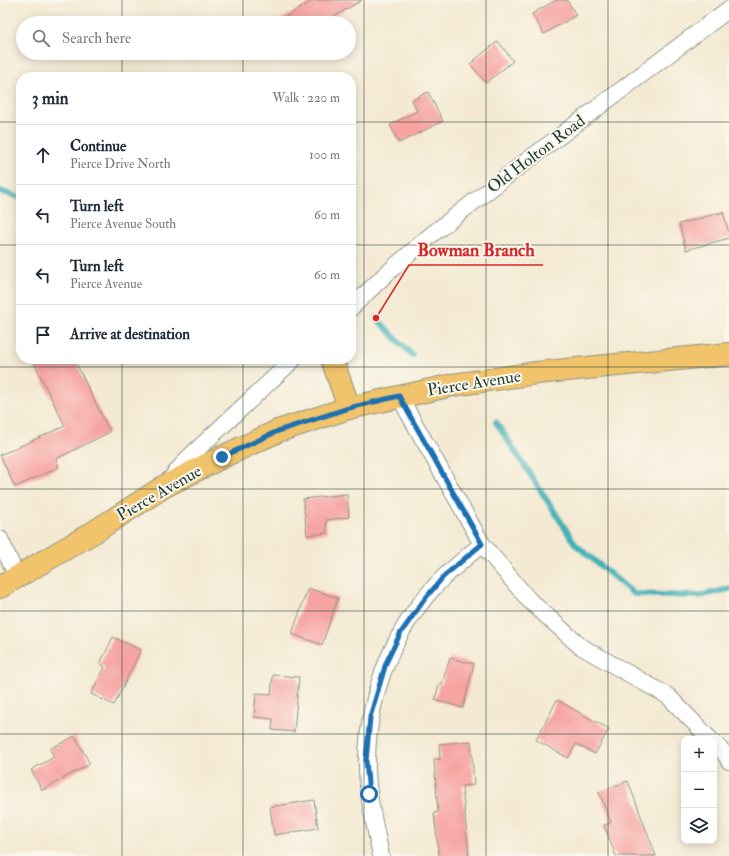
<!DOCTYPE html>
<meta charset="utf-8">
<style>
body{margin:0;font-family:"IM FELL Double Pica",serif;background:#f6f6f7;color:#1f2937}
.controls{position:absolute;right:12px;bottom:12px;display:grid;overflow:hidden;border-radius:8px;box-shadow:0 2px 10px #0003}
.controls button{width:36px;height:36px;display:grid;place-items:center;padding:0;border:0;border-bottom:1px solid #e0e1e3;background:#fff;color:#1f2937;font:20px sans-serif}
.stop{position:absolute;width:12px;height:12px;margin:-9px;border:3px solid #1f6fb2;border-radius:50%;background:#fff}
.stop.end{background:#1f6fb2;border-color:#fff;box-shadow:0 1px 4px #0008}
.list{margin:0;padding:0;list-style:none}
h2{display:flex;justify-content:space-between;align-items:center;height:52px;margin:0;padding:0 16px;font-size:17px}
h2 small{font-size:13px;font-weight:400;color:#747a83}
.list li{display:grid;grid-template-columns:26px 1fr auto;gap:12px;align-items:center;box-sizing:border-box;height:60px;padding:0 16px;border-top:1px solid #e0e1e3}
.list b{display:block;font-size:15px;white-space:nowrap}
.list p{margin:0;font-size:13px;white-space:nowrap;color:#747a83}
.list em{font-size:13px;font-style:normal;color:#747a83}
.icon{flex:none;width:22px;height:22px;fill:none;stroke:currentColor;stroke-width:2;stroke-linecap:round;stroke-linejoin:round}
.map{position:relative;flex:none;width:729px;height:856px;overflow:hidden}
.search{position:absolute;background:#fff;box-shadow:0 2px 10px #0003;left:16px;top:16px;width:340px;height:44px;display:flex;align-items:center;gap:10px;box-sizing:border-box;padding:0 14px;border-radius:22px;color:#747a83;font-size:15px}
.panel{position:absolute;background:#fff;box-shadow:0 2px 10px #0003;left:16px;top:72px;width:340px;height:292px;border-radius:16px}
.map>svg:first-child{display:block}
</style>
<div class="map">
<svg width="729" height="856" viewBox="0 0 729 856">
<rect width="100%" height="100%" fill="#fbf7ec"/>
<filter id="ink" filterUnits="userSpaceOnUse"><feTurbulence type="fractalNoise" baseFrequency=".025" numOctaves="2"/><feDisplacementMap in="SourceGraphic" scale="8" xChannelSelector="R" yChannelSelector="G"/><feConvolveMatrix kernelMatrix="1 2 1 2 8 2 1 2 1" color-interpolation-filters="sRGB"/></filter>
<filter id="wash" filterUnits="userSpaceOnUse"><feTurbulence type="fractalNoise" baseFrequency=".012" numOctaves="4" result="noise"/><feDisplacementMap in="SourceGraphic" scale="16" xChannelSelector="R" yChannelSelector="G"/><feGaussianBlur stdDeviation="0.9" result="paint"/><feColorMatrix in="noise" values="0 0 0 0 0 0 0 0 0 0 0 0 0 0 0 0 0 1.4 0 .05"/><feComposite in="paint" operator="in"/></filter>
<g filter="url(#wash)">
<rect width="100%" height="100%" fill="#f4ead3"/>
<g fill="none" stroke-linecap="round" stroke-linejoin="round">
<g stroke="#3fb0b7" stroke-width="6">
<path d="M0,191L21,198"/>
<path d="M376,318L412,355"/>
<path d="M496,422L576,545L634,594L699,596L729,589"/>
</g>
</g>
<g id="blocks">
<g fill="#f6a3a1">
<path d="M314,0H362L323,23H275Z"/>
<path d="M556,0H567L576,15L544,34L532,14Z"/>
<path d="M498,41L513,61L486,83L470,64Z"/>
<path d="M428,92L443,121L399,143L390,125L417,111L412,100Z"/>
<path d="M723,212L729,233V238L686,250L679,224Z"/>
<path d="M32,359H74L110,432L56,459L59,467L15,487L0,455L65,426Z"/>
<path d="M347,494L349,517L326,520L327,533L307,535L303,499Z"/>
<path d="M308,588L338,598L322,645L292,634Z"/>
<path d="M113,637L141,650L114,705L91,694L105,667L100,664Z"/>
<path d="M450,658L474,664L463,708L435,700L439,684H442Z"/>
<path d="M273,675L299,677L294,732L272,730L273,719L254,717L256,693L271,694Z"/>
<path d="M557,700L609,729L595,754L576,744L568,758L536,740Z"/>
<path d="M75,736L90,764L42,790L31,770L54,757L50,749Z"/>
<path d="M471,741L474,785L462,786L469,856H439L434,813L438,812L434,759H440L439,744Z"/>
<path d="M628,781L656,856H616L604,825L611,823L599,792Z"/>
<path d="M314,800L318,828L274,835L270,807Z"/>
</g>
</g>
</g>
<g filter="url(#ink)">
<use href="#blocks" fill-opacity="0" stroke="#8a9484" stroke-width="1"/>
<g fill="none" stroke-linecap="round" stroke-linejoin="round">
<g stroke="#8a9484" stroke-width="18">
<g id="street">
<path d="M351,308L385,275L431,235L520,166L729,9"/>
<path d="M399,396L482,544L529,600L580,646L668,696L710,739"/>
<path d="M168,482L187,459L294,359"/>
<path d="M0,539L17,577"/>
<path d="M714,743L726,755L729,761"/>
<path d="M381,856C375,825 366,792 367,760C368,692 395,624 445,576C457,565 469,555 482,544"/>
</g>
</g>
<g stroke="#8a9484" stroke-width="24">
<g id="primary">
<path d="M332,359L349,408"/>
<path d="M0,587L94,532L165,486L222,457L278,431L349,408L453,385L536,373L729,354"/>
</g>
</g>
<use href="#street" stroke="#fff" stroke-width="16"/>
<use href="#primary" stroke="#f1c36a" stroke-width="22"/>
</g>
</g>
<g fill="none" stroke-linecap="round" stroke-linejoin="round" filter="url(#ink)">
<path stroke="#1f6fb2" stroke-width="5" d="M222,457L278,431L349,408L399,396L482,544L444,576L424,600L400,634L386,663L370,717L366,761L369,794"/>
</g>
<path fill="none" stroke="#1f3d34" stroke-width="1" stroke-opacity="0.55" d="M122,0V23M243,0V23M364,0V856M486,0V856M608,0V856M122,53V77M243,53V77M0,122H21M351,122H729M0,245H21M351,245H729M122,359V856M243,359V856M0,367H729M0,489H729M0,611H729M0,734H729"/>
<g text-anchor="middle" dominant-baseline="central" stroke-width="4" stroke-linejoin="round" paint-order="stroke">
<g font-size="17" fill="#1f3d34" stroke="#fbf7ec">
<text transform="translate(536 154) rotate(-37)">Old Holton Road</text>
<text transform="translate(474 383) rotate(-9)">Pierce Avenue</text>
<text transform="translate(159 493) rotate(-30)">Pierce Avenue</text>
</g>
</g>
<path fill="none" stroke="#d62828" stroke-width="1.5" d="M376 318L409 265H543"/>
<circle fill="#d62828" stroke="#fbf7ec" stroke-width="1.5" cx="376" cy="318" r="4"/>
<g font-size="18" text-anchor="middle" font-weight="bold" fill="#d62828" stroke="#fbf7ec" stroke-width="4" stroke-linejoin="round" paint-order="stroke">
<text x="476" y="256">Bowman Branch</text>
</g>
</svg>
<div class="controls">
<button>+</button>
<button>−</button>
<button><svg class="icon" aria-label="layers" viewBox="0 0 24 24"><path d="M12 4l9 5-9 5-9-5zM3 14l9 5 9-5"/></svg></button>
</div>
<div class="stop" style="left:369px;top:794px"></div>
<div class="stop end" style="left:222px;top:457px"></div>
<div class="search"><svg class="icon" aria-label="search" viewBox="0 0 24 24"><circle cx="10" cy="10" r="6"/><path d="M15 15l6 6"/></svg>Search here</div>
<section class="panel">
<h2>3 min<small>Walk · 220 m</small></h2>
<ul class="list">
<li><svg class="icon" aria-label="ahead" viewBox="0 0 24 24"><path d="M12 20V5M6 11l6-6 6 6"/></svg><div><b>Continue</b><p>Pierce Drive North</p></div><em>100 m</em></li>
<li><svg class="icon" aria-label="left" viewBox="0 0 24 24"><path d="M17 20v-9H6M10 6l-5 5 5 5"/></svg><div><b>Turn left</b><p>Pierce Avenue South</p></div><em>60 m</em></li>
<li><svg class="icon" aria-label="left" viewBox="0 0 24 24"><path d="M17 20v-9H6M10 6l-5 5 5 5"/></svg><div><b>Turn left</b><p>Pierce Avenue</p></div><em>60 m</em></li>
<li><svg class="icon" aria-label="arrive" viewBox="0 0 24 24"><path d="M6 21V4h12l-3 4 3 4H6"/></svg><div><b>Arrive at destination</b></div></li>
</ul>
</section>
</div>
